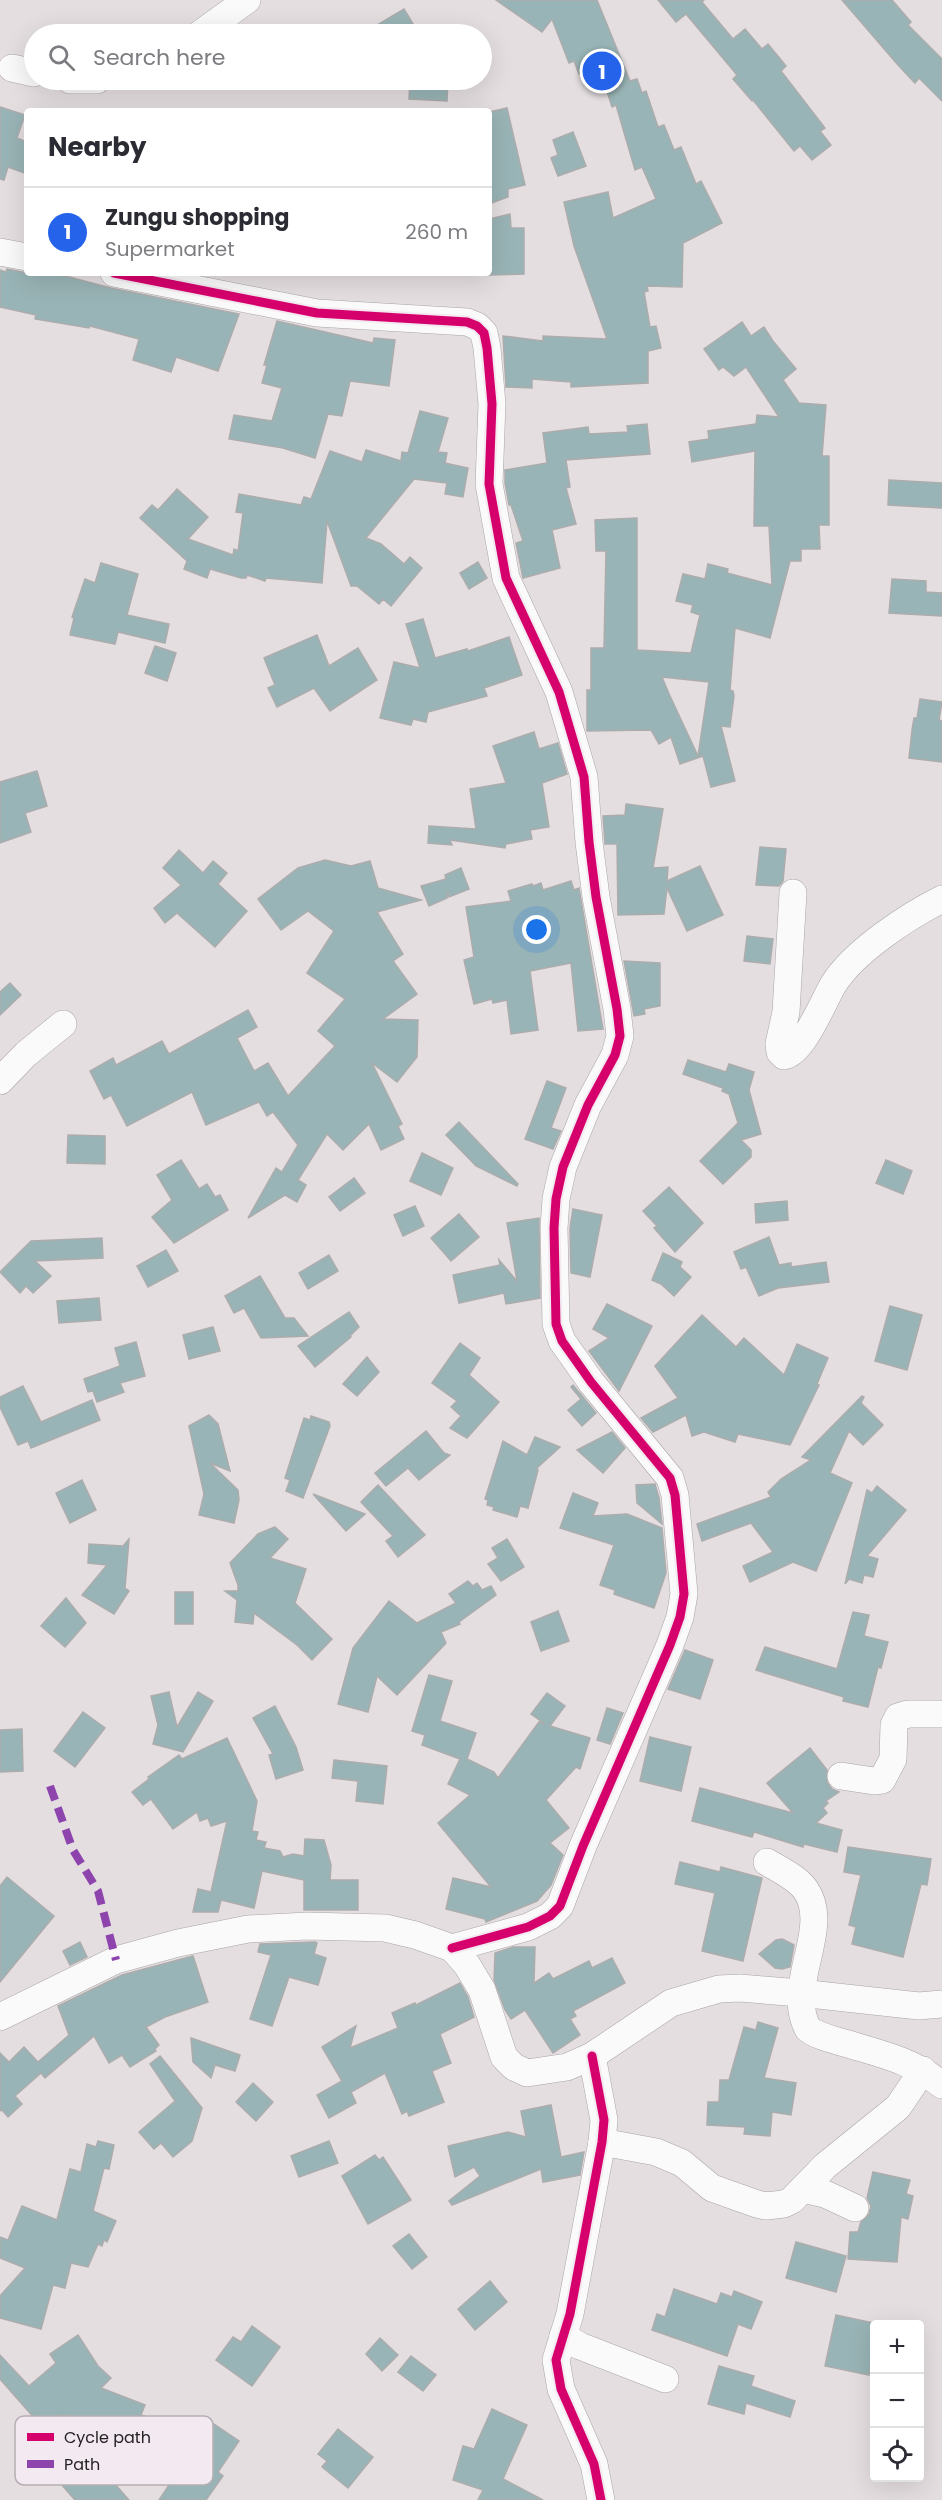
<!DOCTYPE html>
<meta charset="utf-8">
<style>
body{margin:0;font-family:Poppins,sans-serif;background:#f2f2f3;color:#2b2b33}
.controls{position:absolute;right:18px;bottom:18px;display:grid;overflow:hidden;border-radius:6px;box-shadow:0 6px 24px #0002}
.controls button{width:54px;height:54px;display:grid;place-items:center;padding:0;border:0;border-bottom:2px solid #e1e1e2;background:#fff;color:#2b2b33;font:30px sans-serif}
.you{position:absolute;left:537px;top:930px;width:21px;height:21px;margin:-15px;border:4px solid #fff;border-radius:50%;background:#1a73e8;box-shadow:0 0 0 9px #1a73e833}
.badge{display:grid;place-items:center;width:39px;height:39px;border-radius:50%;background:#2563eb;color:#fff;font-size:20px;font-weight:700}
.pin{position:absolute;translate:-50% -50%;border:3px solid #fff;box-shadow:0 2px 6px #0006}
.list{margin:0;padding:0;list-style:none}
h2{display:flex;justify-content:space-between;align-items:center;height:78px;margin:0;padding:0 24px;font-size:26px}
h2 small{font-size:20px;font-weight:400;color:#7c7c81}
.list li{display:grid;grid-template-columns:39px 1fr auto;gap:18px;align-items:center;box-sizing:border-box;height:90px;padding:0 24px;border-top:2px solid #e1e1e2}
.list b{display:block;font-size:22px;white-space:nowrap}
.list p{margin:0;font-size:20px;white-space:nowrap;color:#7c7c81}
.list em{font-size:20px;font-style:normal;color:#7c7c81}
.icon{flex:none;width:33px;height:33px;fill:none;stroke:currentColor;stroke-width:2;stroke-linecap:round;stroke-linejoin:round}
.map{position:relative;flex:none;width:942px;height:2500px;overflow:hidden}
.search{position:absolute;background:#fff;box-shadow:0 6px 24px #0002;left:24px;top:24px;width:468px;height:66px;display:flex;align-items:center;gap:15px;box-sizing:border-box;padding:0 21px;border-radius:33px;color:#7c7c81;font-size:22px}
.panel{position:absolute;background:#fff;box-shadow:0 6px 24px #0002;left:24px;top:108px;width:468px;height:168px;border-radius:6px}
.map>svg:first-child{display:block}
</style>
<div class="map">
<svg width="942" height="2500" viewBox="0 0 942 2500">
<rect width="100%" height="100%" fill="#e4dee1"/>
<g fill="#99b4b6" stroke="#acacad" stroke-width="1.5" fill-rule="evenodd">
<path d="M496,0H597L630,81L637,79L642,93L646,91L658,127L664,125L674,150L681,147L696,184L701,181L722,223L683,243L682,287L647,286L648,291L644,292L650,327L656,326L661,348L648,351V383L571,387V382L532,379V388L506,387L503,336L543,341V336L607,339L574,246L564,202L608,192L613,218L656,199L642,167L635,170L616,105L612,107L604,82L601,83L595,69L579,74L574,61L569,63L552,19L542,32Z"/>
<path d="M658,0H704L702,2L733,39L745,29L762,49L768,44L786,66L781,71L825,128L820,131L831,145L812,160L800,146L794,151L753,100L752,101L733,79L737,75L686,14L676,22Z"/>
<path d="M842,0H892L911,22L908,25L942,59V101L919,78L915,83L898,65Z"/>
<path d="M404,9L419,34H362Z"/>
<path d="M410,80H448L447,101L409,99Z"/>
<path d="M0,107L25,115L17,138L27,142V174L8,167L4,180L0,179Z"/>
<path d="M507,108L525,185L508,189V197L489,204V112Z"/>
<path d="M573,132L586,166L558,176L551,158L558,155L553,140Z"/>
<path d="M510,214L511,228H524V274L489,275V219Z"/>
<path d="M7,269L27,273H54L111,288L239,314L218,371L176,357L171,372L133,360L139,339L90,326L89,328L35,319L36,315L0,307V270L6,272Z"/>
<path d="M277,321L373,343L374,338L395,340L389,386L350,381L342,416L328,414L315,458L283,448L229,439L234,415L272,421L282,388L262,383L267,365H264Z"/>
<path d="M742,322L751,336L764,327L773,341L796,369L783,380L799,403L826,405L822,456H829V525H819L820,549H801V561H790L770,638L735,628L730,690L733,691L734,696L730,727L721,726L735,781L711,787L703,756L680,764L671,737L659,744L651,730L587,731V690H591V648H604L606,551H596L595,520L637,518V650L691,653L700,615L691,612L693,605L676,601L683,574L705,579L708,564L728,569L727,573L772,585L769,526H754L755,451L692,462L689,442L709,439L708,431L756,424L757,415L779,417L746,367L734,376L723,367L719,370L704,349ZM662,677L709,682L698,756L670,696Z"/>
<path d="M420,411L448,418L438,452L447,453L445,463L468,468L463,497L445,494L447,483L414,479L366,538L381,544L404,564L410,557L422,568L391,606L383,599L379,604L357,586H351L327,521L322,583L266,578L265,581L247,575L246,578H241L210,569L207,578L184,569L187,561L140,518L152,505L158,510L177,489L208,517L188,539L233,555L234,549L238,551L243,513L236,512L239,494L301,505L304,497L311,499L330,451L362,462L366,450L401,461L402,452L408,453Z"/>
<path d="M647,424L650,454L566,460L570,487L566,488L576,524L552,530L560,568L523,578L516,543L523,541L511,505H509L505,483V470L547,463L543,433L588,427L589,434L628,432L627,426Z"/>
<path d="M889,480L942,483V508L888,505Z"/>
<path d="M478,562L487,578L469,589L460,573Z"/>
<path d="M101,563L138,574L127,615L169,624L165,643L118,632L115,644L70,635L74,618L72,617L85,579L95,583Z"/>
<path d="M892,579L926,581V592L942,593V616L889,613Z"/>
<path d="M423,619L435,658L467,649L468,651L509,637L522,675L484,688L487,696L428,712L426,722L413,719L411,725L380,718L394,662L420,668L406,624Z"/>
<path d="M317,635L329,666L358,648L377,680L330,711L314,688L277,707L268,688L275,685L264,658Z"/>
<path d="M155,646L176,653L167,681L145,673Z"/>
<path d="M920,699L942,702L939,720L942,721V762L909,758L912,730L914,718H917Z"/>
<path d="M534,732L539,749L558,743L567,774L542,783L549,827L530,830L532,839L506,844L505,848L450,840L452,845L428,843L429,826L476,829L470,789L506,783L493,746Z"/>
<path d="M37,771L47,806L25,813L31,832L0,843V782Z"/>
<path d="M626,804L663,809L653,868L668,867L667,881L700,866L723,915L687,931L667,888L664,914L618,915L617,844H605L603,816L625,815Z"/>
<path d="M760,847L786,849L783,881L779,886L756,885Z"/>
<path d="M179,850L203,873L213,861L227,873L218,884L247,911L215,947L177,913L165,923L154,908L181,885L163,868Z"/>
<path d="M325,860L351,866L370,861L378,888L421,900L377,912L403,954L393,961L417,994L383,1019L418,1020L417,1057L397,1082L372,1063L402,1124L398,1126L404,1139L381,1150L369,1124L343,1150L327,1134L298,1180L306,1185L297,1202L285,1195L248,1218L276,1168L282,1172L298,1145L273,1112L267,1116L259,1102L206,1125L192,1092L127,1126L111,1095L104,1099L90,1071L113,1058L116,1065L162,1041L169,1054L248,1010L257,1027L237,1038L254,1071L268,1063L288,1096L335,1046L318,1031L345,999L307,973L334,931L308,911L281,930L258,899L298,868Z"/>
<path d="M461,868L469,889L449,897L448,890L447,898L429,906L421,886L446,879L445,875Z"/>
<path d="M571,881L574,890L579,888L603,1029L578,1031L571,963L530,971L538,1030L511,1034L507,1000L493,1003L492,999L474,1004L464,960L474,957L466,907L511,901L508,891L532,884L533,886L541,883L543,890Z"/>
<path d="M747,936L773,939L770,964L744,961Z"/>
<path d="M624,961L660,963V1006L644,1009L645,1014L634,1016Z"/>
<path d="M10,983L21,995L0,1015V992Z"/>
<path d="M688,1060L726,1072L729,1064L754,1072L749,1090L761,1134L741,1140L751,1150V1157L723,1184L700,1161L738,1123L729,1094L722,1091L723,1088L683,1074Z"/>
<path d="M547,1081L566,1088L551,1128L561,1131L553,1149L525,1139Z"/>
<path d="M459,1122L518,1184L517,1186L476,1166L446,1135Z"/>
<path d="M68,1135L105,1136V1164L67,1163Z"/>
<path d="M422,1153L453,1168L441,1195L410,1181Z"/>
<path d="M181,1160L199,1189L207,1184L215,1197L220,1195L228,1210L174,1243L152,1217L172,1200L157,1175Z"/>
<path d="M886,1160L912,1171L903,1194L876,1183Z"/>
<path d="M354,1178L365,1193L340,1211L329,1197Z"/>
<path d="M669,1187L703,1223L675,1252L654,1228L657,1226L643,1211Z"/>
<path d="M787,1201L788,1220L756,1223L755,1204Z"/>
<path d="M415,1206L424,1226L403,1236L394,1215Z"/>
<path d="M573,1209L602,1215L590,1277L571,1273L570,1228Z"/>
<path d="M459,1214L479,1237L451,1261L431,1238Z"/>
<path d="M539,1218L540,1298L506,1304L504,1293L459,1303L453,1275L500,1265L499,1260L517,1281L507,1223Z"/>
<path d="M769,1237L779,1265L791,1263V1267L826,1262L829,1282L778,1288L759,1296L746,1267L741,1269L734,1252Z"/>
<path d="M102,1238L103,1258L35,1261L51,1276L33,1293L26,1286L20,1293L0,1272L31,1241Z"/>
<path d="M166,1250L178,1271L148,1287L137,1266Z"/>
<path d="M663,1253L682,1262L680,1267L691,1277L674,1296L661,1284L652,1280Z"/>
<path d="M329,1255L338,1271L308,1289L299,1273Z"/>
<path d="M260,1276L285,1318H294L308,1336L261,1338L244,1308L234,1313L225,1296Z"/>
<path d="M99,1298L101,1320L59,1323L57,1301Z"/>
<path d="M607,1304L652,1326L619,1391L589,1351L609,1338L593,1329Z"/>
<path d="M890,1306L922,1315L907,1370L875,1361Z"/>
<path d="M349,1312L359,1327L350,1336L351,1337L315,1367L298,1346Z"/>
<path d="M702,1315L736,1347L744,1338L784,1375L797,1344L828,1358L817,1384L819,1385L790,1445L738,1434L735,1442L704,1432L692,1436L686,1415L653,1432L641,1418L678,1398L655,1366Z"/>
<path d="M213,1327L220,1351L189,1359L183,1335Z"/>
<path d="M136,1342L145,1376L120,1383L124,1392L97,1402L93,1391L88,1392L84,1379L120,1366L115,1348Z"/>
<path d="M460,1343L480,1358L469,1375L499,1402L467,1438L450,1428L461,1416L451,1407L457,1401L432,1383Z"/>
<path d="M367,1357L379,1372L357,1396L343,1384Z"/>
<path d="M573,1385L596,1413L582,1426L568,1410L581,1399L571,1387Z"/>
<path d="M23,1386L41,1422L92,1400L100,1420L31,1448L28,1441L18,1445L0,1407V1397Z"/>
<path d="M862,1396L864,1397L861,1403L883,1425L863,1445L849,1431L830,1473L852,1483L816,1571L793,1562L750,1582L743,1566L773,1552L751,1523L702,1541L697,1524L771,1497L768,1492L781,1479L811,1460L802,1457Z"/>
<path d="M209,1415L218,1424L230,1471L210,1463L238,1490L239,1500L234,1523L199,1515L204,1494L189,1426Z"/>
<path d="M311,1416L329,1422L330,1426L303,1498L286,1491L290,1480L285,1478L304,1418L310,1420Z"/>
<path d="M426,1431L444,1453L450,1455L419,1480L408,1468L386,1486L375,1473Z"/>
<path d="M612,1432L625,1448L603,1473L577,1450Z"/>
<path d="M535,1437L560,1447L537,1468L538,1470L528,1508L520,1506L517,1517L493,1510L494,1507L487,1505L488,1500L485,1499L503,1441L527,1455Z"/>
<path d="M82,1480L96,1510L70,1523L56,1493Z"/>
<path d="M655,1484L659,1498L662,1524L637,1503L636,1485Z"/>
<path d="M378,1485L425,1535L398,1557L386,1541L393,1536L361,1502Z"/>
<path d="M877,1486L906,1510L867,1556L878,1559L873,1577L864,1575L862,1583L849,1579L845,1584L867,1490L872,1493Z"/>
<path d="M573,1493L598,1503L593,1516L627,1514L662,1528L666,1573L654,1608L614,1594L615,1590L600,1585L614,1545L560,1528Z"/>
<path d="M313,1494L365,1514L346,1531Z"/>
<path d="M275,1527L288,1539L270,1558L306,1569L295,1603L332,1639L312,1660L297,1645L254,1613L253,1624L235,1622L237,1600L225,1591H238V1585L230,1563L258,1534Z"/>
<path d="M129,1539L125,1588L129,1591L114,1614L82,1595L107,1565L88,1563L89,1544L123,1546Z"/>
<path d="M507,1539L524,1567L501,1581L488,1564L498,1558L492,1548Z"/>
<path d="M468,1581L473,1586L477,1583L482,1590L491,1586L496,1595L459,1622L460,1624L441,1632L446,1643L397,1695L377,1676L368,1712L338,1704L353,1648L389,1601L417,1623L456,1603L449,1594Z"/>
<rect x="175" y="1592" width="18" height="32"/>
<path d="M66,1598L86,1623L65,1647L41,1626Z"/>
<path d="M558,1611L569,1641L541,1651L531,1622Z"/>
<path d="M853,1612L869,1615L864,1636L888,1642L881,1668L878,1667L868,1707L843,1701L844,1697L756,1670L765,1647L837,1669Z"/>
<path d="M685,1650L713,1660L700,1699L668,1689Z"/>
<path d="M429,1675L452,1681L440,1721L476,1733L467,1759L494,1772L498,1778L539,1722L545,1724L531,1714L547,1693L565,1706L550,1726L590,1738L580,1769L576,1767L546,1800L569,1828L550,1843L563,1855L551,1885L537,1901L486,1922L485,1919L446,1909L453,1878L491,1887L438,1823L470,1795L448,1784L460,1759L422,1745L425,1735L412,1731Z"/>
<path d="M169,1692L177,1727L198,1692L213,1701L183,1752L153,1744L158,1725L151,1696Z"/>
<path d="M275,1706L296,1747L303,1770L276,1779L269,1755L273,1754L253,1718Z"/>
<path d="M607,1708L623,1713L610,1744L597,1740Z"/>
<path d="M83,1712L105,1728L75,1767L54,1751Z"/>
<path d="M22,1729L23,1771L0,1772V1730Z"/>
<path d="M650,1737L691,1747L681,1791L640,1781Z"/>
<path d="M227,1738L257,1801L252,1831L258,1832L256,1840L266,1842L264,1848L280,1851L283,1857L293,1854L304,1856L305,1839L324,1840L331,1865L330,1880H358V1910H304V1880L262,1871L254,1908L221,1900L218,1912H193L198,1889L211,1892L227,1821L211,1826L208,1818L200,1821L197,1812L173,1829L151,1799L143,1805L132,1792L149,1779L148,1777L179,1755L182,1759Z"/>
<path d="M810,1748L827,1770V1782L832,1789L839,1792L826,1801L828,1803L823,1808L827,1813L816,1823L842,1830L837,1852L804,1844L803,1847L754,1832L752,1837L692,1821L700,1788L793,1813L767,1783Z"/>
<path d="M334,1760L387,1766L383,1804L356,1801L358,1781L332,1778Z"/>
<path d="M848,1847L931,1859L927,1885L921,1884L903,1957L852,1944L856,1927L849,1925L861,1875L844,1872Z"/>
<path d="M680,1862L720,1872L721,1867L762,1878L743,1961L702,1951L715,1893L675,1884Z"/>
<path d="M7,1877L54,1916L0,1982V1886Z"/>
<path d="M782,1939L794,1945L790,1967L782,1969L775,1968L759,1954L776,1940Z"/>
<path d="M80,1942L87,1957L70,1965L63,1951Z"/>
<path d="M315,1942L317,1943L314,1954L326,1958L318,1985L289,1977L272,2026L250,2019L271,1955L258,1952L260,1944Z"/>
<path d="M513,1947H535L534,1983L549,1973L553,1979L589,1961L592,1968L612,1958L625,1983L573,2011L576,2016L570,2019L580,2035L553,2053L525,2010L511,2019L505,2010L494,1980L495,1953Z"/>
<path d="M193,1956L208,2002L165,2017L146,2027L159,2045L155,2049L156,2051L130,2067L122,2055L109,2063L94,2036L45,2078L41,2073L15,2096L22,2104L8,2117L2,2110L0,2111V2053L9,2062L24,2047L38,2062L69,2035L58,2006L122,1975Z"/>
<path d="M460,1983L468,1997L474,2017L440,2034L451,2063L432,2071L444,2102L409,2116L407,2111L402,2114L385,2073L351,2092L356,2103L329,2118L317,2095L342,2081L322,2047L356,2026L350,2048L398,2028L392,2013L415,2003L416,2005Z"/>
<path d="M758,2022L778,2028L764,2078L796,2083L791,2115L772,2112L770,2136L744,2134L745,2127L707,2125L708,2102H719L720,2080H729L744,2027L756,2030Z"/>
<path d="M191,2038L240,2055L235,2071L215,2065L211,2078L193,2062Z"/>
<path d="M160,2056L202,2108L192,2141L173,2157L161,2143L154,2149L139,2132L175,2101L150,2064Z"/>
<path d="M253,2083L273,2102L256,2121L236,2102Z"/>
<path d="M551,2105L561,2157L584,2152L580,2175L543,2182L541,2169L452,2205L449,2201L480,2176L474,2167L455,2177L448,2146L508,2132L526,2137L521,2111Z"/>
<path d="M98,2141L114,2145L109,2169L104,2168L93,2211L116,2221L107,2242L104,2240L102,2246L98,2244L88,2267L71,2263L65,2288L53,2285L41,2329L0,2318V2296L25,2268L0,2258V2237L8,2240L22,2206L57,2220L70,2169L81,2172L87,2144L96,2147Z"/>
<path d="M329,2141L338,2163L299,2177L291,2156Z"/>
<path d="M375,2155L379,2160L383,2157L411,2200L368,2224L342,2176Z"/>
<path d="M873,2172L910,2180L906,2194L913,2196L908,2219L901,2217L897,2262L848,2259L850,2232H858L861,2222L869,2214L871,2206L867,2198Z"/>
<path d="M409,2234L427,2257L412,2269L393,2246Z"/>
<path d="M796,2242L846,2256L836,2292L786,2278Z"/>
<path d="M490,2281L507,2302L475,2330L458,2309Z"/>
<path d="M674,2289L717,2304L721,2293L732,2297L734,2291L762,2302L751,2329L738,2324L727,2356L652,2330L657,2314L665,2317Z"/>
<path d="M836,2315L874,2323V2348L869,2375L825,2366Z"/>
<path d="M252,2326L280,2347L252,2386L216,2360L233,2337L241,2342Z"/>
<path d="M78,2335L98,2366L111,2378L101,2388L145,2405L141,2415L173,2425L156,2473L98,2445L70,2415L64,2419L61,2415L43,2428L0,2379V2355L29,2386L56,2363L50,2354Z"/>
<path d="M380,2338L398,2355L382,2371L366,2354Z"/>
<path d="M411,2356L436,2375L423,2391L398,2372Z"/>
<path d="M719,2366L754,2376L751,2386L795,2401L790,2417L746,2403L744,2414L708,2404Z"/>
<path d="M492,2409L527,2425L503,2479L543,2500H478L483,2490L453,2480L463,2446L474,2449Z"/>
<path d="M211,2422L239,2441L218,2472L223,2476L206,2500H159Z"/>
<path d="M338,2429L373,2457L348,2488L322,2467L327,2461L318,2454Z"/>
<path d="M85,2450L129,2500H75L61,2484L68,2477L63,2470Z"/>
</g>
<g fill="none" stroke-linecap="round" stroke-linejoin="round">
<g stroke="#a9a4a7" stroke-width="28">
<g id="minor">
<path d="M200,34L247,0"/>
<path d="M12,68L34,73"/>
<path d="M70,80H97"/>
<path d="M0,252L27,257"/>
<path d="M114,273L317,313L467,322L477,326L484,333L487,348L492,404L489,484L506,578L559,692L584,777L589,842L596,897L617,1009L620,1036L615,1055L588,1105L563,1167L556,1199L554,1228L556,1324L562,1341L591,1382L670,1478L675,1495L684,1594L680,1617L670,1645L583,1846L560,1906L550,1916L528,1927L452,1948"/>
<path d="M793,893L786,1012L779,1044L780,1052L784,1056C803,1053 823,1002 833,985C853,952 908,916 942,899"/>
<path d="M0,1081L26,1054L63,1024"/>
<path d="M841,1776L874,1781L882,1780L893,1759L894,1725L898,1717L908,1714H942"/>
<path d="M767,1862C780,1870 796,1877 805,1889C833,1927 784,1985 808,2029C819,2037 835,2040 848,2044C884,2055 913,2061 942,2085"/>
<path d="M0,2017L116,1960L178,1943L248,1929L307,1926L385,1928L415,1935L452,1948L467,1965L482,1990L504,2057L514,2067L527,2073L567,2067L592,2056L671,2003L719,1989L740,1988L800,1993L919,2006L942,2004"/>
<path d="M592,2056L604,2120L602,2142L570,2314L556,2360L561,2389L594,2464L601,2500"/>
<path d="M602,2142L656,2152L682,2163L712,2188L757,2204L766,2206L784,2204L792,2200L825,2166L898,2107L923,2070"/>
<path d="M803,2189L825,2194L855,2208"/>
<path d="M563,2336L580,2346L665,2379"/>
</g>
</g>
<use href="#minor" stroke="#fbfafa" stroke-width="27"/>
<path stroke="#8e44ad" stroke-width="8" stroke-dasharray="15 8" stroke-linecap="butt" d="M50,1786L73,1850L98,1891L116,1960"/>
<g stroke="#f3e9f0" stroke-width="13">
<g id="cycleway">
<path d="M114,273L317,313L467,322L477,326L484,333L487,348L492,404L489,484L506,578L559,692L584,777L589,842L596,897L617,1009L620,1036L615,1055L588,1105L563,1167L556,1199L554,1228L556,1324L562,1341L591,1382L670,1478L675,1495L684,1594L680,1617L670,1645L583,1846L560,1906L550,1916L528,1927L452,1948"/>
<path d="M592,2056L604,2120L602,2142L570,2314L556,2360L561,2389L594,2464L601,2500"/>
</g>
</g>
<use href="#cycleway" stroke="#d6006c" stroke-width="9"/>
</g>
<rect x="15" y="2416" width="198" height="69" rx="9" fill="#f3e9f0" stroke="#b6aeb3" stroke-width="1.5"/>
<rect x="27" y="2433" width="27" height="8" fill="#d6006c"/>
<rect x="27" y="2460" width="27" height="8" fill="#8e44ad"/>
<g font-size="16" fill="#262325">
<text x="64" y="2443">Cycle path</text>
<text x="64" y="2470">Path</text>
</g>
</svg>
<div class="controls">
<button>+</button>
<button>−</button>
<button><svg class="icon" aria-label="locate" viewBox="0 0 24 24"><circle cx="12" cy="12" r="6"/><path d="M12 2v4M12 18v4M2 12h4M18 12h4"/></svg></button>
</div>
<div class="you"></div>
<div class="pin badge" style="left:602px;top:71px">1</div>
<div class="search"><svg class="icon" aria-label="search" viewBox="0 0 24 24"><circle cx="10" cy="10" r="6"/><path d="M15 15l6 6"/></svg>Search here</div>
<section class="panel">
<h2>Nearby<small></small></h2>
<ul class="list">
<li><span class="badge">1</span><div><b>Zungu shopping</b><p>Supermarket</p></div><em>260 m</em></li>
</ul>
</section>
</div>
